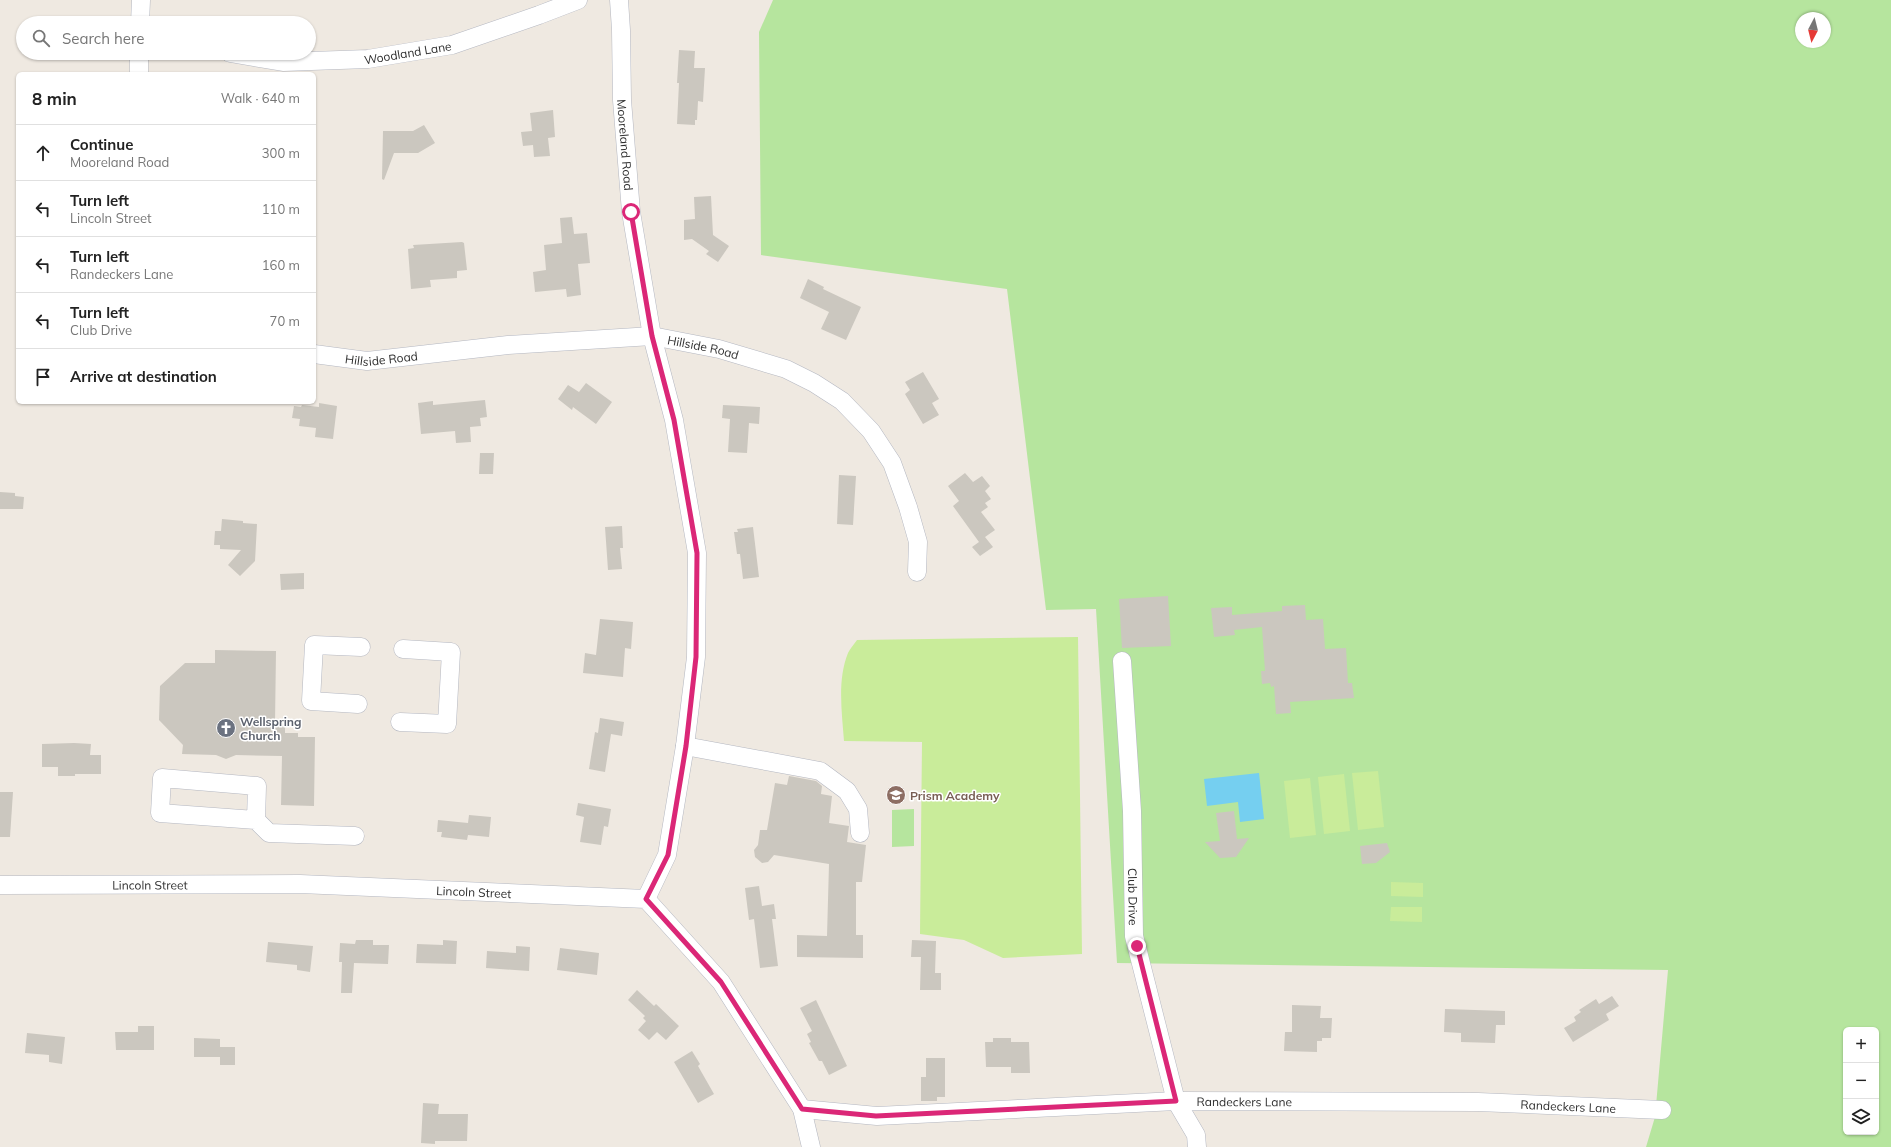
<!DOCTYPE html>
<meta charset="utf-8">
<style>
body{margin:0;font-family:Mulish,sans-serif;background:#f2f2f2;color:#222}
.controls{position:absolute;right:12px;bottom:12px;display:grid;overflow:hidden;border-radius:6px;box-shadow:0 1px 3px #0004}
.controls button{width:36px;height:36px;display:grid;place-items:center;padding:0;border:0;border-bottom:1px solid #e0e0e0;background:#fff;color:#222;font:20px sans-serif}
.compass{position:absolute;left:1795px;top:12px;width:36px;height:36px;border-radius:50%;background:#fff;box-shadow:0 1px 3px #0004;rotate:187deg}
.stop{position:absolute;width:12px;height:12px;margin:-9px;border:3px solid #db2777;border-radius:50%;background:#fff}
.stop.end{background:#db2777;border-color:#fff;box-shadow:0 1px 4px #0008}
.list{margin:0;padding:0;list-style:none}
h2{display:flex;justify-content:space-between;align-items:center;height:52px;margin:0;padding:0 16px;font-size:17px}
h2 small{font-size:13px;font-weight:400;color:#767676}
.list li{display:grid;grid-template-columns:26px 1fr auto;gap:12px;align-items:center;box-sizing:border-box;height:56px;padding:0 16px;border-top:1px solid #e0e0e0}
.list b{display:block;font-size:15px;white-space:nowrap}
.list p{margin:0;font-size:13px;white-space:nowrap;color:#767676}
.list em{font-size:13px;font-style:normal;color:#767676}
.icon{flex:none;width:22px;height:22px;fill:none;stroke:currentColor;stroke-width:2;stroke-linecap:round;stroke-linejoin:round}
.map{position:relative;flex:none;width:1891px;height:1147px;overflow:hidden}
.search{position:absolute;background:#fff;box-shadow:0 1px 3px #0004;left:16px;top:16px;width:300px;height:44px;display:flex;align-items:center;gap:10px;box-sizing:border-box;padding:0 14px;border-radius:22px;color:#767676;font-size:15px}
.panel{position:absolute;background:#fff;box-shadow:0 1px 3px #0004;left:16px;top:72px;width:300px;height:332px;border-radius:6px}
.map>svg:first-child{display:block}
</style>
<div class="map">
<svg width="1891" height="1147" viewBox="0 0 1891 1147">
<rect width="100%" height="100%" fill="#efe9e1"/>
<g fill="#b6e59e" fill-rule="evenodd">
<path d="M773,0H1891V1147H1646L1655,1117L1668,970L1117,963L1096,609L1046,610L1007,289L761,255L759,32ZM1801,18H1825V42H1801ZM1846,1030H1876V1132H1846Z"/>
<path d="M914,809V846L892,847V810Z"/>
</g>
<g fill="#c9ec9a">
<path d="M1078,637L1082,954L1003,958L964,940L920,934L922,742L844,741C842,713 837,680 848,653C850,649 854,644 857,640Z"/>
<path d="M1378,771L1384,827L1358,830L1352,773Z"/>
<path d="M1344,774L1350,831L1324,834L1318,777Z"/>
<path d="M1310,778L1316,835L1290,838L1284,781Z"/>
<path d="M1391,882L1423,883V897L1391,896Z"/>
<path d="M1391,907H1422V922L1390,921Z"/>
</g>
<path fill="#75cff0" d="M1259,773L1264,819L1240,822L1238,802L1207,806L1204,779Z"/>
<g fill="#cbc7bf">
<path d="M679,50L695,51L694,68H705L703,102L698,101L697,120H695V125L677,124L679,83H677Z"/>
<path d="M553,110L555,137L548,138L550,156L534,157L533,145L523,146L521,132L532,131L530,113Z"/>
<path d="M424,125L435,143L418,153H394L384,180L382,179L383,131H413Z"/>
<path d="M711,196L713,235L729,246L718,262L706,254L709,251L692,239L684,240V220L695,219L694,197Z"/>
<path d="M572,217L574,234L587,233L590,263L578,264L581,295L567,297L566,289L535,292L533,272L546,270L544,245L562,243L560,218Z"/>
<path d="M462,242L464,243L467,270L457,271V278L430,280L431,287L411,289L408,249L414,248L413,245Z"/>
<path d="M808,279L824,287L823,289L861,307L846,340L821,329L829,312L800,298Z"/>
<path d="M923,372L939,399L932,403L939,415L923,424L905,394L910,390L905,382Z"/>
<path d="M586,383L612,402L596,424L573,407L572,410L558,399L568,385L579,392Z"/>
<path d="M485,400L487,417L480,418L481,426L470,427L471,442L456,443L455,431L421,434L418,403L433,401V405Z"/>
<path d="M319,403L337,406L333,439L315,437L316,428L299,426L300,419L292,418L294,406L301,407L302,405L319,407Z"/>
<path d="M723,405L760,407L759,424L749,423L747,453L728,452L730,419L722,418Z"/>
<path d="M480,453H494L493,474H479Z"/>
<path d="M965,473L973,482L982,476L990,486L985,491L991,499L985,503L988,507L981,512L995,530L985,537L993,547L980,556L972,547L979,542L953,506L959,501L948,486Z"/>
<path d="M839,475L856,476L853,525L837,524Z"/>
<path d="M0,492L15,493V496L24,497L23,509H0Z"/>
<path d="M222,519L243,521V523L257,524L255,561L240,576L228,565L241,550L220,549V545H214L215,531H221Z"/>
<path d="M622,526L623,548H620L622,569L608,570L605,527Z"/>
<path d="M753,527L759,577L743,579L740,554H737L734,532H738L737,529Z"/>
<path d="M304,573V589L281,590L280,574Z"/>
<path d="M1168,596L1171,646L1122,648L1119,599Z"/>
<path d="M1305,605L1306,620L1323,619L1325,649L1346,648L1348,683H1352L1354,698L1290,702L1291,713L1276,714L1274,686L1271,687L1270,683L1262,684L1261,671H1265L1262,627L1234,630L1235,635L1214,637L1211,608L1232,607V615L1282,611V606Z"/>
<path d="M600,619L633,622L631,649L625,648L623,677L583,673L585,653L596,655Z"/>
<path d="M215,650L276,651L275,723L285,724V733H298V737H315L314,806L281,805L282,756L236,755L226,759L216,755L182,754L183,745L159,720L160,686L185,663H215Z"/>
<path d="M600,718L624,722L622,736L611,734L605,772L589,769L595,732L598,733Z"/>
<path d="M74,743L91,744L90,755H101V774H75V776H58V767H42V744Z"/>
<path d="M789,776L816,781L822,786L821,794L832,796L829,823L849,826L847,842L866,845L862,882H856V935H863V958L797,957V935L827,936L829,864L774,855L768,862L762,863L755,857L754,850L758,845L760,830H767L775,783L787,785Z"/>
<path d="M0,792H13L10,837H0Z"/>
<path d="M578,803L611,809L608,827L604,826L601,845L580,842L584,817L576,815Z"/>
<path d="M1234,811L1237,839L1249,838L1236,857L1220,858L1205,842L1220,841L1216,813Z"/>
<path d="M469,815L491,817L489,837L468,835L467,840L441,837L442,832H437L438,820L468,823Z"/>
<path d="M1387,843L1390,852L1376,863L1362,864L1360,846Z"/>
<path d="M759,886L762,906L774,904L776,919H772L778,966L760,968L754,919L749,920L745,888Z"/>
<path d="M356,940H373V945H389L388,964L354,963L352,993H341L342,962H339L340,943L355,944Z"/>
<path d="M443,940L457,941L456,964L416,963L417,944L443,945Z"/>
<path d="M912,940L936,941L935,973H941V990H920L921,957H911Z"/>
<path d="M268,942L313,946L310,972L297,970V965L266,962Z"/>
<path d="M516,946L530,947L529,971L486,968L487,951L516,953Z"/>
<path d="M560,948L599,953L597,975L557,970Z"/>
<path d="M637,990L654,1006L656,1004L679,1026L666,1040L657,1032L649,1040L638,1030L646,1021L643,1018L645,1016L628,1000Z"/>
<path d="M1612,996L1619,1006L1606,1014L1609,1020L1573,1042L1564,1028L1576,1021L1574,1017L1581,1012L1579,1010L1596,999L1599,1004Z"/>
<path d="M816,1000L847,1066L829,1075L822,1061H819L809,1043L811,1042L807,1034L812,1031L800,1008Z"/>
<path d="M1292,1005L1321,1006L1320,1018H1332L1331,1038H1322V1041H1317V1052L1284,1051L1285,1032H1292Z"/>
<path d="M1445,1009L1505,1011V1025H1496L1495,1043L1461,1042V1033L1444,1032Z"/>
<path d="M138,1026H154V1050H116L115,1032H138Z"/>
<path d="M27,1033L65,1037L62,1064L49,1062V1055L25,1053Z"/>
<path d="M194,1038L220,1039V1057H194Z"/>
<path d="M993,1038H1011V1042H1029L1030,1073H1011V1067H986L985,1042H993Z"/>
<rect x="220" y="1047" width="15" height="18"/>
<path d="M692,1051L700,1064L698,1066L714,1094L698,1103L674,1062Z"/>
<path d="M926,1058H945V1097H937V1101H921V1077H926Z"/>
<path d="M423,1103L439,1104L438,1114H468L467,1141H435V1144L421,1143Z"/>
</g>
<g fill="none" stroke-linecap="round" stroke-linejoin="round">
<g stroke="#b4b7c1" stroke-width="19">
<g id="minor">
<path id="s1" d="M619,0L621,30L622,100L631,212L652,336L674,420L697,553L696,657L685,746L667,855L646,899"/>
<path d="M140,23L141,0"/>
<path d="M139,53V74"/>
<path id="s2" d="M230,53L283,62L368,59L452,45L539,15L578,0"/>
<path id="s3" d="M314,354L367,361L508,345L652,336L719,349L786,369L814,383L842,401L871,431L892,463L908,507L918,542L917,572"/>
<path id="s4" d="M1122,661L1132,811L1134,936L1176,1101L1196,1135L1197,1147"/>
<path d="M358,704L311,701L314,645L361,647"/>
<path d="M400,722L447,724L451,652L403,649"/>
<path d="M685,746L820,771L847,791L858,809L860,833"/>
<path d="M256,820L257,786L162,778L160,813L256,820L269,833L355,836"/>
<path id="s5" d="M0,885L300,884L646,899L721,982L802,1109L811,1147"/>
<path id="s6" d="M802,1109L877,1116L1176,1101L1478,1102L1662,1110"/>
</g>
</g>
<use href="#minor" stroke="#fff" stroke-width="18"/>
</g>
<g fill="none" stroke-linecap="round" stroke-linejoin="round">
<path stroke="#db2777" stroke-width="5" d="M631,212L652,336L674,420L697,553L696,657L686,746L668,855L646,899L721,982L802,1109L876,1116L1176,1101L1137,946"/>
</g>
<defs>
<g id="church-disc" transform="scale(1)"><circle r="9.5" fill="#6b7280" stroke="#fff"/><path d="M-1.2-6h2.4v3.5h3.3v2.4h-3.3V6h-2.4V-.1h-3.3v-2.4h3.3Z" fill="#fff"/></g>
<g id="school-disc" transform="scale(1)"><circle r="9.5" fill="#8d6e63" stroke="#fff"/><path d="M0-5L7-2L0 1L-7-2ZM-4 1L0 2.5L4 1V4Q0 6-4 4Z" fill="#fff"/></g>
</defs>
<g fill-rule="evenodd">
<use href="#church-disc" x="226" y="728"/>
<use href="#school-disc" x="896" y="795"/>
</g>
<g text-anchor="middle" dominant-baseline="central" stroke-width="3" stroke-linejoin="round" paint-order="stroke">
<g font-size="12" fill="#2e2e2e" stroke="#fff">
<text stroke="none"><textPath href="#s2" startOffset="179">Woodland Lane</textPath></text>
<text stroke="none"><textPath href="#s1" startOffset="145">Mooreland Road</textPath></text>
<text stroke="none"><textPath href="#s3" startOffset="392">Hillside Road</textPath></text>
<text stroke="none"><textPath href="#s3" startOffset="68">Hillside Road</textPath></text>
<text stroke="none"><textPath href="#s5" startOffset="150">Lincoln Street</textPath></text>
<text stroke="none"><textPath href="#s5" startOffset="474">Lincoln Street</textPath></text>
<text stroke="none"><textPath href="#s4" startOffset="236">Club Drive</textPath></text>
<text stroke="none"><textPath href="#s6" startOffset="443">Randeckers Lane</textPath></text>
<text stroke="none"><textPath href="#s6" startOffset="767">Randeckers Lane</textPath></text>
</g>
<g font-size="12" font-weight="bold" fill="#5b616d" stroke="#fff" text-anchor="start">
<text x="240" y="721">Wellspring<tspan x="240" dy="14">Church</tspan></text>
</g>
<g font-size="12" font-weight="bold" fill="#785e54" stroke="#fff" text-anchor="start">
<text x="910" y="795">Prism Academy</text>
</g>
</g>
</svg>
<div class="controls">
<button>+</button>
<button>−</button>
<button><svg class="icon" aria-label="layers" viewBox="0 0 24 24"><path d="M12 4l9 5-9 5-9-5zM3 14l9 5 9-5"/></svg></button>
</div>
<svg class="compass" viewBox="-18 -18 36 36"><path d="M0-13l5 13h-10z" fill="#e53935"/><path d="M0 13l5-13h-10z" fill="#767676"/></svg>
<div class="stop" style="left:631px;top:212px"></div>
<div class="stop end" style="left:1137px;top:946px"></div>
<div class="search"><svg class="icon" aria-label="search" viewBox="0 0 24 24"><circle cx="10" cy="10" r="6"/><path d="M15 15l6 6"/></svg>Search here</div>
<section class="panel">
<h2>8 min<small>Walk · 640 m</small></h2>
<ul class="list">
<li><svg class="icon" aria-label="ahead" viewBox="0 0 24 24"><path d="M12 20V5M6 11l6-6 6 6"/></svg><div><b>Continue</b><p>Mooreland Road</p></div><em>300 m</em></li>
<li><svg class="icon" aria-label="left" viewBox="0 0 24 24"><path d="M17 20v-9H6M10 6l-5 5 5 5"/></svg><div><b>Turn left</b><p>Lincoln Street</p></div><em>110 m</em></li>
<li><svg class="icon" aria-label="left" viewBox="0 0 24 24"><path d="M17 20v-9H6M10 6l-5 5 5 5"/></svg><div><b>Turn left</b><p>Randeckers Lane</p></div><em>160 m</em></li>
<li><svg class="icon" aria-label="left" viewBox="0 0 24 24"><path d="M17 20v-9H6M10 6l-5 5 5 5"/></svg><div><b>Turn left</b><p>Club Drive</p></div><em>70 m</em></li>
<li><svg class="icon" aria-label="arrive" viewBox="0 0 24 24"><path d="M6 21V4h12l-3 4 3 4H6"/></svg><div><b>Arrive at destination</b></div></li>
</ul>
</section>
</div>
